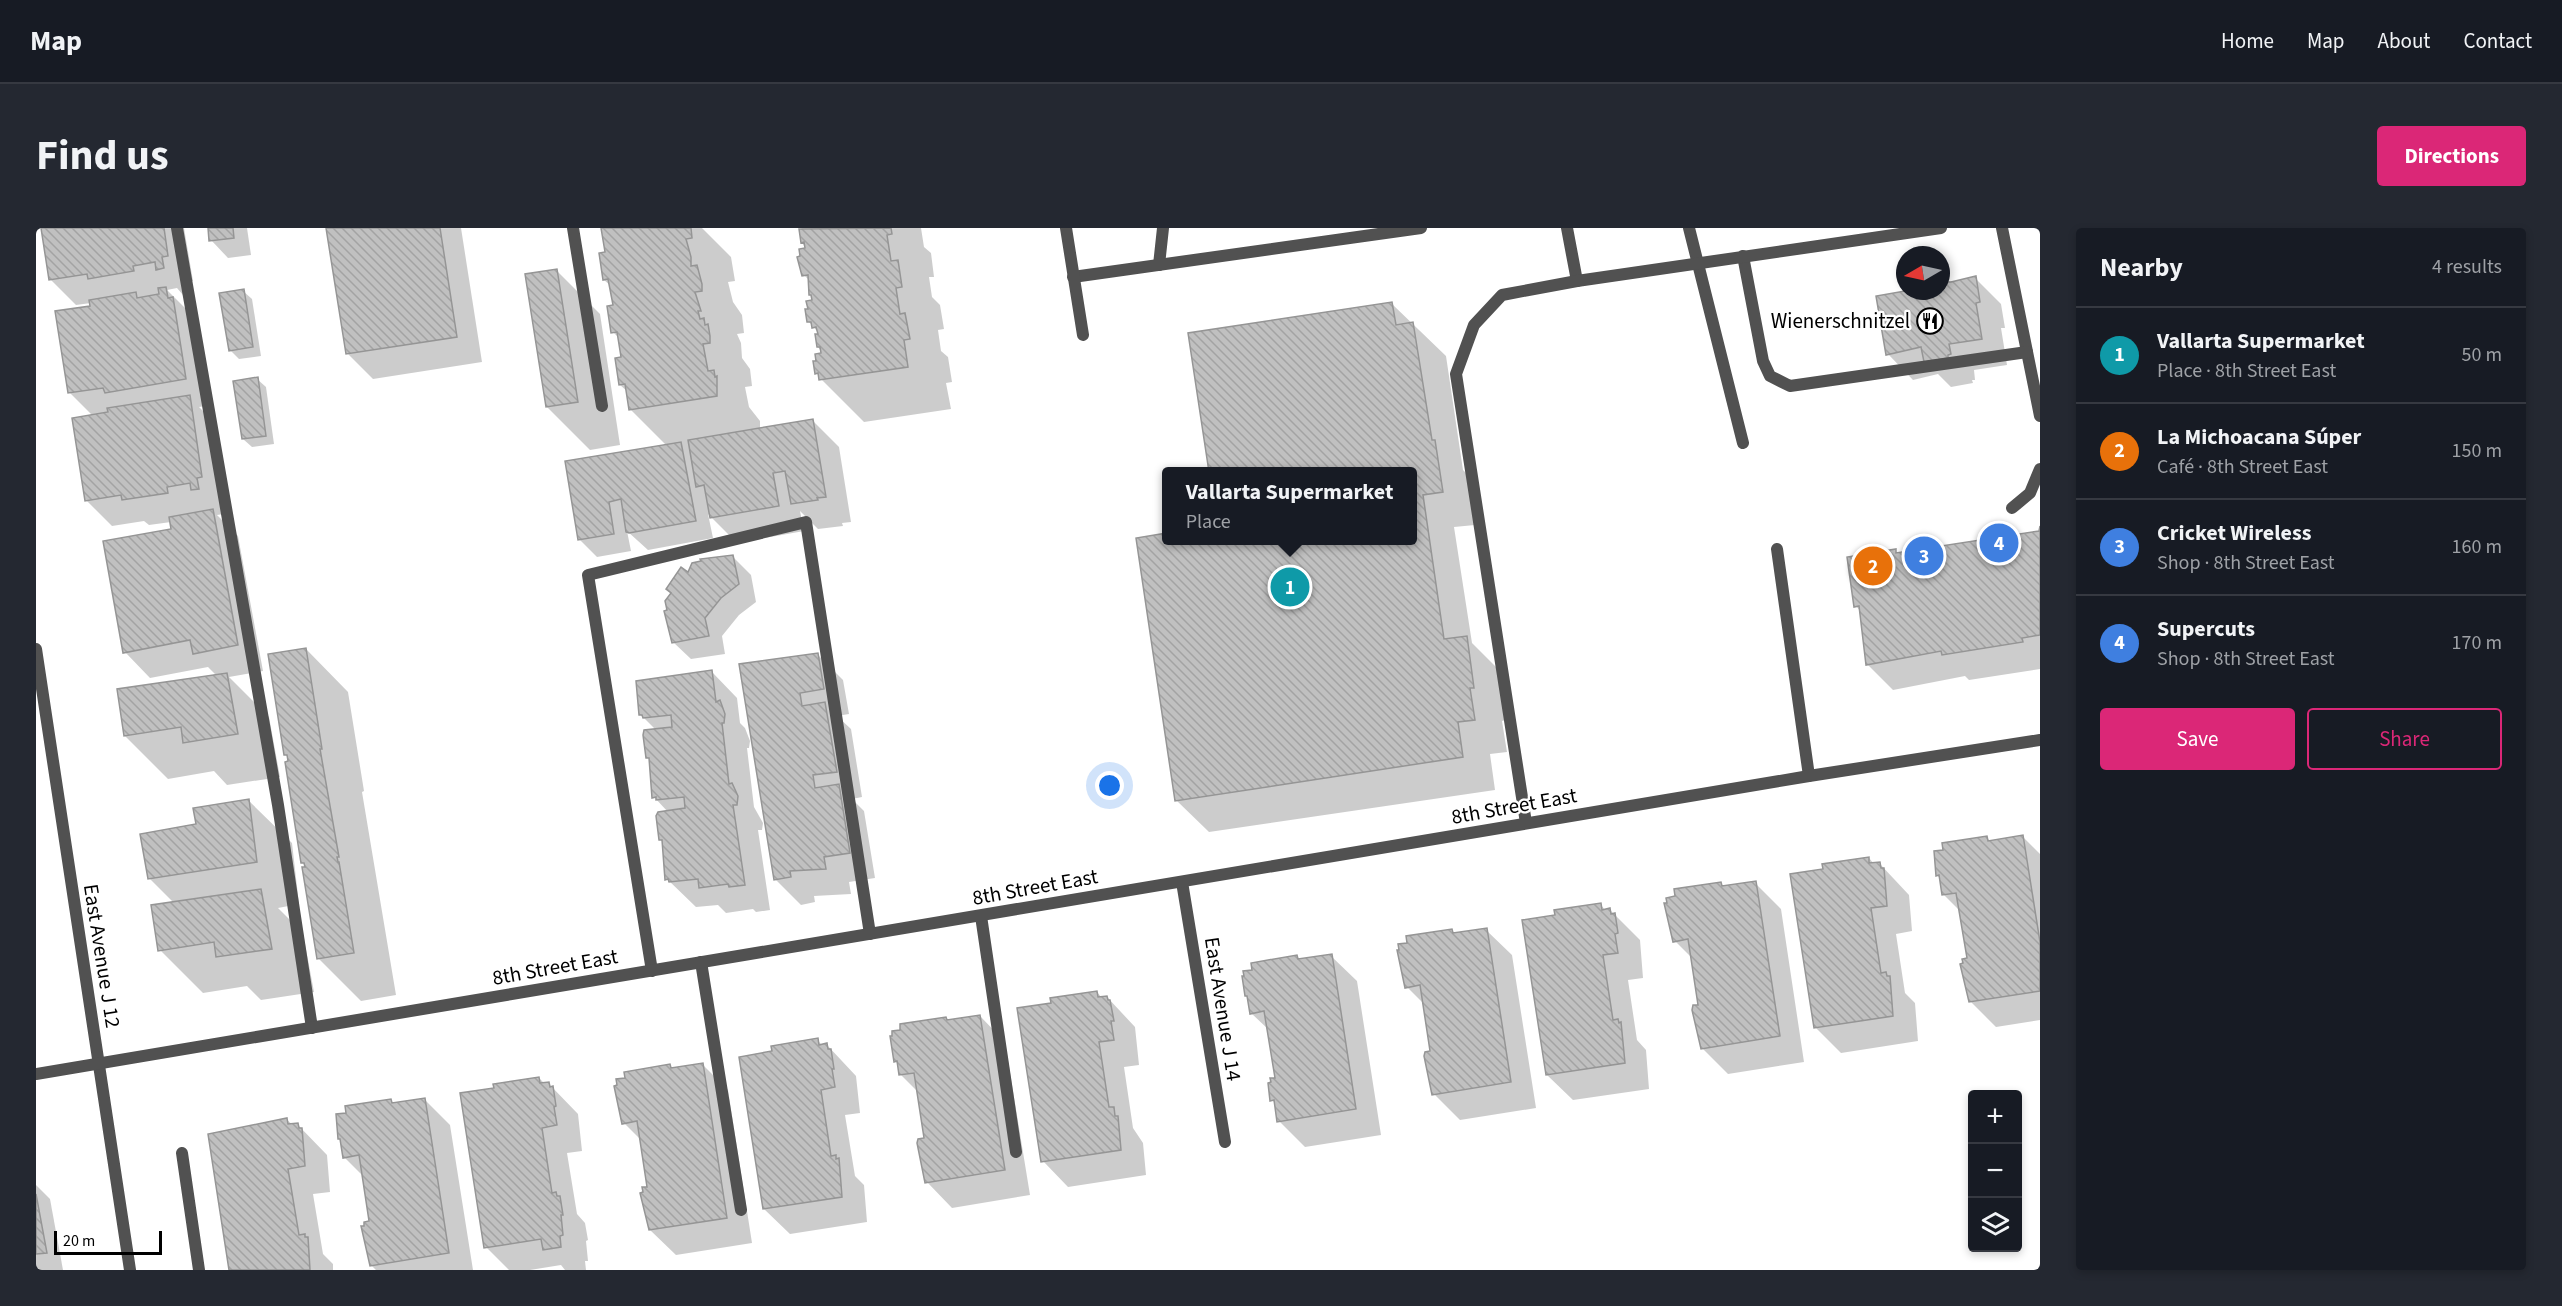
<!DOCTYPE html>
<meta charset="utf-8">
<style>
body{margin:0;font-family:"Source Sans 3",sans-serif;background:#242831;color:#f1f3f6}
.controls{position:absolute;right:18px;bottom:18px;display:grid;overflow:hidden;border-radius:6px;box-shadow:0 3px 9px #0003}
.controls button{width:54px;height:54px;display:grid;place-items:center;padding:0;border:0;border-bottom:2px solid #363941;background:#171b24;color:#f1f3f6;font:30px sans-serif}
.compass{position:absolute;left:1860px;top:18px;width:54px;height:54px;border-radius:50%;background:#171b24;box-shadow:0 3px 9px #0003;rotate:261deg}
.scale{position:absolute;left:18px;bottom:15px;width:108px;box-sizing:border-box;padding-left:6px;border:3px solid #000;border-top:0;font-size:16px;line-height:21px;white-space:nowrap;color:#000;-webkit-text-stroke:4px #fff;paint-order:stroke}
.you{position:absolute;left:1074px;top:558px;width:21px;height:21px;margin:-15px;border:4px solid #fff;border-radius:50%;background:#1a73e8;box-shadow:0 0 0 9px #1a73e833}
.badge{display:grid;place-items:center;width:39px;height:39px;border-radius:50%;background:#db2777;color:#fff;font-size:20px;font-weight:700}
.pin{position:absolute;translate:-50% -50%;border:3px solid #fff;box-shadow:0 2px 6px #0006}
.popup{position:absolute;left:1126px;top:239px;width:255px;height:78px;box-sizing:border-box;display:grid;place-content:center;border-radius:6px;background:#171b24;filter:drop-shadow(0 2px 4px #0005);font-size:20px;white-space:nowrap;color:#9ea1a6}
.popup b{font-size:22px;color:#f1f3f6}
.popup::after{content:'';position:absolute;left:50%;top:100%;margin-left:-12px;border:12px solid transparent;border-top-color:#171b24}
.list{margin:0;padding:0;list-style:none}
h2{display:flex;justify-content:space-between;align-items:center;height:78px;margin:0;padding:0 24px;font-size:26px}
h2 small{font-size:20px;font-weight:400;color:#9ea1a6}
.list li{display:grid;grid-template-columns:39px 1fr auto;gap:18px;align-items:center;box-sizing:border-box;height:96px;padding:0 24px;border-top:2px solid #363941}
.list b{display:block;font-size:22px;white-space:nowrap}
.list p{margin:0;font-size:20px;white-space:nowrap;color:#9ea1a6}
.list em{font-size:20px;font-style:normal;color:#9ea1a6}
.actions{display:flex;gap:12px;padding:18px 24px}
.actions a{flex:1;padding:14px 0;border:2px solid #db2777;border-radius:6px;text-align:center;font-size:21px;color:#db2777}
.actions .main{background:#db2777;color:#fff}
.icon{flex:none;width:33px;height:33px;fill:none;stroke:currentColor;stroke-width:2;stroke-linecap:round;stroke-linejoin:round}
.map{position:relative;flex:none;width:2004px;height:1042px;overflow:hidden;border-radius:6px}
header{display:flex;align-items:center;gap:36px;box-sizing:border-box;height:84px;padding:0 30px;background:#171b24;border-bottom:2px solid #363941}
header strong{font-size:28px}
nav{display:flex;gap:33px;margin-inline-start:auto;font-size:21px}
.intro{display:flex;align-items:center;justify-content:space-between;box-sizing:border-box;height:144px;padding:0 36px}
h1{margin:0;font-size:42px}
.button{padding:15px 27px;border-radius:6px;background:#db2777;color:#fff;font-size:21px;font-weight:700}
main{display:flex;gap:36px;padding:0 36px}
aside{flex:1;background:#171b24;border-radius:6px;box-shadow:0 3px 9px #0003}
.map>svg:first-child{display:block}
</style>
<header>
<strong>Map</strong>
<nav><a>Home</a><a>Map</a><a>About</a><a>Contact</a></nav>
</header>
<div class="intro"><h1>Find us</h1><a class="button">Directions</a></div>
<main>
<div class="map">
<svg width="2004" height="1042" viewBox="0 0 2004 1042">
<defs>
<pattern id="building-back-hatch" width="6" height="6" patternUnits="userSpaceOnUse" patternTransform="scale(1.5)"><rect width="6" height="6" fill="#c0c0c0"/><path d="M-1 5l2 2M0 0l6 6M5-1l2 2" fill="none" stroke="#a3a3a3"/></pattern>
</defs>
<rect width="100%" height="100%" fill="#fff"/>
<g fill="#0003">
<path d="M6,0H148L157,53L151,54L147,67L141,60L131,62L155,86L175,177L163,179L179,195L188,286L181,287L202,308L227,443L193,449L233,489L244,549L191,557L178,543L132,551L89,508L181,448L172,439L114,450L89,424L137,302L135,294L113,297L108,293L76,298L50,272L57,188L33,164L55,75L40,77L14,51Z"/>
<path d="M173,0H211L215,27L192,30L175,12Z"/>
<path d="M292,0H425L446,134L337,151L311,125Z"/>
<path d="M566,0H666L695,29L699,53L692,54L697,74L706,87L708,105L701,106L705,115L706,130L714,141L716,158L709,159L713,179L724,193V202L777,193L803,219L815,294L806,295L807,298L782,301L764,283L768,303L701,315L672,286L677,310L612,322L591,303L595,323L561,329L543,311L530,234L631,218L594,181L592,164L584,157L586,130L583,110L577,104L579,78L575,58L568,52L570,26Z"/>
<path d="M765,0H885L888,19L895,25L898,49H893L896,69L904,77L908,101L902,102L905,123L912,129L916,154L910,155L915,181L828,194L785,151L781,145L787,126L782,119L783,105L773,94L778,74L774,53L768,47L770,22L766,14L767,2Z"/>
<path d="M521,43L564,86L584,217L554,222L511,179Z"/>
<path d="M1939,50L1965,76L1969,100H1965L1971,137L1938,142L1939,152H1936L1937,155L1915,159L1902,146L1877,152L1852,126L1873,63H1905V55Z"/>
<path d="M207,63L216,71L225,128L203,131L194,122Z"/>
<path d="M1356,76L1410,128L1427,242L1431,246L1439,297L1418,299L1436,415L1463,442L1470,492L1466,493L1471,524L1454,526L1459,562L1173,604L1140,572L1101,311L1131,306V312H1377V244Z"/>
<path d="M221,151L230,159L238,216L216,219L207,211Z"/>
<path d="M2004,304V441L1933,452L1929,448L1857,462L1831,436L1825,384L1820,378L1859,323L1863,326Z"/>
<path d="M697,329L715,347L720,374L703,387L686,408L689,426L655,431L637,414L633,405L631,374L653,346Z"/>
<path d="M270,421L312,464L328,563L326,564L360,767L325,773L282,730L253,530L250,527Z"/>
<path d="M782,427L807,452L813,486L801,488L815,501L826,569L816,571L828,583L839,650L813,654L815,666L778,668L779,674L765,677L739,651L705,437Z"/>
<path d="M676,444L701,470L704,495L709,500L714,513L713,520H711L718,579L727,595L726,602H722L734,682L720,684L717,681L690,685L682,677L660,679L631,651L628,615L624,611L632,584L618,569L614,532L612,529L620,502L604,486Z"/>
<path d="M213,573L256,615L263,676L242,680L267,705L278,764L225,772L211,758L167,765L124,722L138,675L114,651L162,598Z"/>
<path d="M1987,609L2004,626V792L1960,799L1934,773L1932,732L1925,684L1907,666L1905,651L1901,647L1951,610L1955,614Z"/>
<path d="M1833,630L1838,636L1843,635L1873,667L1876,703L1860,706L1869,765L1879,775L1882,813L1805,825L1780,800L1789,642Z"/>
<path d="M1684,655L1688,659L1719,655L1745,681L1768,834L1692,846L1666,820L1664,778L1656,730L1639,713Z"/>
<path d="M1564,676L1570,683L1574,682L1604,712L1607,750L1592,752L1601,812L1610,822L1613,861L1537,872L1511,847L1521,688Z"/>
<path d="M1450,702L1476,727L1500,880L1424,892L1398,866L1396,824L1389,777L1371,759L1416,703L1420,706Z"/>
<path d="M1295,728L1321,753L1345,907L1269,919L1243,893L1240,876L1236,872L1240,851L1233,802L1215,785L1213,771L1210,768L1261,729L1264,733Z"/>
<path d="M1061,764L1066,770L1071,769L1099,799L1103,837L1088,839L1097,900L1107,915L1110,947L1032,959L1007,933L1017,776Z"/>
<path d="M944,788L969,814L994,967L916,980L891,954L890,911L883,865L865,847L863,836L859,833L910,790L913,793Z"/>
<path d="M781,812L787,818L791,817L820,848L824,885L809,887L819,948L828,957L831,994L754,1006L728,981L738,824Z"/>
<path d="M667,837L692,862L716,1015L640,1027L614,1002L613,960L606,913L588,895L590,851L633,838L637,841Z"/>
<path d="M503,850L509,856H513L542,886L546,923L531,925L541,986L549,995L552,1012L550,1013L552,1033H549L550,1042H529L525,1037L494,1042H473L450,1019L459,861Z"/>
<path d="M388,871L414,897L437,1042H340L335,1037V994L328,949L308,929L354,873L358,876Z"/>
<path d="M251,892L257,897L261,896L291,927L294,964L277,966L287,1026L297,1036V1042H194Z"/>
<path d="M0,957L14,971L27,1042H0Z"/>
</g>
<g fill="url(#building-back-hatch)" stroke="#959595" stroke-width="1.5">
<path d="M5,0H128L132,28L126,29L128,40L120,42L119,34L97,38L98,43L52,51L51,46L13,52Z"/>
<path d="M172,0H197L198,10L173,13Z"/>
<path d="M290,0H404L421,109L310,126Z"/>
<path d="M565,0H655L656,10L650,11L655,29V38L661,37L666,56V63L659,64L665,83H662L664,91L668,90L669,97L672,96L674,108V115L667,116L672,143L678,142L679,149L681,148V168L593,182L589,156L583,157L579,130L585,129L581,104L575,105L571,78L577,77L572,51L567,52L563,25L569,24Z"/>
<path d="M855,0L856,6L851,7L855,33L862,32L866,59L860,60L864,86L869,85L874,111L868,112L872,139L783,152L782,145L779,146L777,133H780L779,126L785,125L784,119H781L779,106H782L780,99L776,100L775,94H771L769,81H772L770,73L776,72L775,67H773L772,47L766,48L761,29L764,28L763,21L769,20L768,14L765,15L763,1Z"/>
<path d="M521,41L542,174L510,179L489,46Z"/>
<path d="M1940,48L1944,74L1940,75L1946,111L1913,116L1915,126L1912,127V130L1888,134L1885,119L1850,127L1840,68L1869,63H1905V54H1915Z"/>
<path d="M130,59L132,70L137,69L150,151L69,165L67,160L32,165L19,83L54,78L53,72L100,64L101,70L123,66L122,60Z"/>
<path d="M208,61L217,119L193,123L183,65Z"/>
<path d="M1356,74L1360,97L1377,94L1396,212H1399L1407,264L1387,267L1408,411L1431,408L1438,460H1434L1439,492L1422,494L1427,529L1139,573L1100,310L1131,305V312H1377V244H1173L1152,105Z"/>
<path d="M222,149L230,208L206,211L197,153Z"/>
<path d="M154,167L166,249L161,250L163,261L155,262L154,255L131,259L132,265L86,272L85,267L49,273L36,190L72,184L71,180Z"/>
<path d="M777,191L790,269L781,270L782,272L755,276L749,243L737,245L743,278L674,290L668,257L660,259L652,212Z"/>
<path d="M645,214L660,293L593,305L590,304L585,271L573,274L578,306L542,312L529,233Z"/>
<path d="M177,281L202,417L157,426L154,412L87,425L67,313L135,301L133,289Z"/>
<path d="M2004,298V407L1986,410L1987,414L1906,427L1905,423L1830,437L1823,378L1818,379L1811,329L1860,321V325L2003,303Z"/>
<path d="M697,327L703,356L685,370L669,390L673,408L636,415L628,383L631,382L629,373L635,365L630,361L645,339L652,344L656,335L665,333L664,331Z"/>
<path d="M270,420L286,521H284L303,629H301L302,634H303L318,725L281,731L266,639H269L268,635H265L249,534L252,533L251,527H248L232,426Z"/>
<path d="M782,425L788,461L764,465L766,478L789,474L801,544L777,547L779,560L803,556L814,625L788,629L790,641L754,643L755,649L738,652L703,436Z"/>
<path d="M676,442L680,474L684,472L689,486L688,495H686L693,556L696,555L702,568L701,577H697L709,657L693,659L692,656L663,660L662,651L633,654L632,651L629,652L626,612H623L620,588L622,584L649,580L648,569L620,572V569L616,570L613,530H610L607,507L608,502L636,499L635,487L607,490L606,487H603L600,453Z"/>
<path d="M191,445L202,506L147,515L145,499L88,508L81,461Z"/>
<path d="M213,571L221,634L112,651L104,606L160,596L157,580Z"/>
<path d="M1987,607L2004,714V763L1933,774L1924,736L1927,735L1926,731L1931,730L1920,665L1906,667L1903,647L1900,648L1898,623L1907,622L1906,615L1951,608L1952,613Z"/>
<path d="M1833,629V635L1844,634L1845,640H1848L1851,678L1835,680L1845,745L1850,744L1851,748H1854L1857,788L1778,800L1754,646L1787,641L1786,636Z"/>
<path d="M1720,653L1744,808L1665,821L1656,782L1657,777H1662L1652,711L1637,714L1628,675H1631L1630,670L1639,668L1638,661L1685,654L1686,658Z"/>
<path d="M225,661L236,721L180,729L178,714L122,723L115,677Z"/>
<path d="M1565,675L1566,682L1574,680L1575,686L1579,685L1582,705L1579,706L1582,725L1567,727L1577,792L1582,791L1583,795L1585,794L1589,835L1510,847L1486,692L1519,687L1518,682Z"/>
<path d="M1451,700L1475,854L1396,867L1388,828L1389,824L1394,823L1384,757L1369,760L1361,722H1363L1362,716L1371,715L1370,708L1416,701L1417,705Z"/>
<path d="M1296,726L1320,881L1241,894L1238,872L1234,873L1232,855L1235,854L1234,850H1239L1228,783L1214,786L1211,768H1209L1206,748H1208L1207,743L1216,742L1215,735L1261,727L1262,731Z"/>
<path d="M1061,763L1062,769L1071,768L1072,772H1074L1078,793H1075L1078,812L1063,814L1073,879H1078L1079,888H1082L1085,922L1005,934L981,780L1015,775L1014,770Z"/>
<path d="M944,787L969,942L889,955L881,915L882,911L888,910L878,845L863,847L861,833L858,834L854,808H856V803L864,802V796L910,789L911,792Z"/>
<path d="M782,810L783,817L791,815L792,821H795L798,841H796L799,859L785,862L795,928L800,927V931L803,930L806,969L727,981L703,829L736,823L735,818Z"/>
<path d="M667,835L691,990L613,1002L604,965L607,964L606,959H611L601,893L586,896L578,858L581,857L580,851L589,850L588,844L634,836L635,840Z"/>
<path d="M503,849L504,855L513,854L514,859L517,858L520,878L518,879L521,897L506,900L516,965L520,964L521,968H524L527,987H525L527,1007L524,1008L525,1019L507,1022L505,1011L448,1020L424,865L458,860L457,856Z"/>
<path d="M389,870L413,1025L334,1038L325,998H328V994L333,993L323,927L307,930L304,911H302L300,886L310,885L309,878L355,871L356,875Z"/>
<path d="M251,890L252,896L262,895L263,900H266L269,938L252,941L263,1007L269,1006V1009H272L274,1042H193L172,906Z"/>
<path d="M0,966L11,1025L0,1026Z"/>
</g>
<g fill="none" stroke-linecap="round" stroke-linejoin="round">
<g stroke="#515151" stroke-width="12">
<path d="M141,0L242,577L276,800"/>
<path d="M1531,0L1541,53"/>
<path d="M1653,0L1707,215"/>
<path d="M1966,0L2004,188"/>
<path d="M1707,28L1727,133L1734,148L1754,158L1991,124"/>
<path d="M1123,37L1127,0"/>
<path d="M1037,49L1385,0"/>
<path d="M1976,280L1994,265L2004,241"/>
<path d="M1741,321L1773,548"/>
<path d="M1490,595L1420,146L1438,97L1466,67L1541,53L1905,0"/>
<path d="M945,688L980,924"/>
<path d="M665,734L705,982"/>
<path d="M616,743L552,347L770,294L834,706"/>
<path d="M146,925L163,1042"/>
</g>
<g stroke="#515151" stroke-width="12">
<path d="M537,0L566,178"/>
<path d="M1030,0L1047,107"/>
<path d="M0,421L94,1042"/>
<path d="M1146,654L1189,914"/>
<path d="M0,846L1773,548L2004,512"/>
</g>
</g>
<defs>
<g id="restaurant-ring" transform="scale(1.35)"><circle r="9.5" fill="#fff" stroke="#000" stroke-width="1.5"/><path d="M-5-6h1v4h1v-4h1v4h1v-4h1v5L-1.5 .5V6h-2V.5L-5-1ZM5-6V6H3V1.5H1.5Q1.5-4 5-6Z" fill="#000"/></g>
</defs>
<g fill-rule="evenodd">
<use href="#restaurant-ring" x="1894" y="93"/>
</g>
<g text-anchor="middle" dominant-baseline="central" stroke-width="4.5" stroke-linejoin="round" paint-order="stroke">
<g font-size="21" fill="#000" stroke="#fff" text-anchor="end">
<text x="1874" y="93">Wienerschnitzel</text>
</g>
<g font-size="21" fill="#000" stroke="#fff">
<text transform="translate(1478 578) rotate(-10)">8th Street East</text>
<text transform="translate(999 659) rotate(-10)">8th Street East</text>
<text transform="translate(66 728) rotate(81)">East Avenue J 12</text>
<text transform="translate(519 739) rotate(-10)">8th Street East</text>
<text transform="translate(1187 781) rotate(81)">East Avenue J 14</text>
</g>
</g>
</svg>
<div class="controls">
<button>+</button>
<button>−</button>
<button><svg class="icon" aria-label="layers" viewBox="0 0 24 24"><path d="M12 4l9 5-9 5-9-5zM3 14l9 5 9-5"/></svg></button>
</div>
<svg class="compass" viewBox="-18 -18 36 36"><path d="M0-13l5 13h-10z" fill="#e53935"/><path d="M0 13l5-13h-10z" fill="#9ea1a6"/></svg>
<div class="scale">20 m</div>
<div class="you"></div>
<div class="pin badge" style="left:1254px;top:359px;background:#0f9aa8">1</div>
<div class="popup"><b>Vallarta Supermarket</b>Place</div>
<div class="pin badge" style="left:1837px;top:338px;background:#e8710a">2</div>
<div class="pin badge" style="left:1888px;top:328px;background:#3f7fe0">3</div>
<div class="pin badge" style="left:1963px;top:315px;background:#3f7fe0">4</div>
</div>
<aside>
<h2>Nearby<small>4 results</small></h2>
<ul class="list">
<li><span class="badge" style="background:#0f9aa8">1</span><div><b>Vallarta Supermarket</b><p>Place · 8th Street East</p></div><em>50 m</em></li>
<li><span class="badge" style="background:#e8710a">2</span><div><b>La Michoacana Súper</b><p>Café · 8th Street East</p></div><em>150 m</em></li>
<li><span class="badge" style="background:#3f7fe0">3</span><div><b>Cricket Wireless</b><p>Shop · 8th Street East</p></div><em>160 m</em></li>
<li><span class="badge" style="background:#3f7fe0">4</span><div><b>Supercuts</b><p>Shop · 8th Street East</p></div><em>170 m</em></li>
</ul>
<div class="actions"><a class="main">Save</a><a>Share</a></div>
</aside>
</main>
